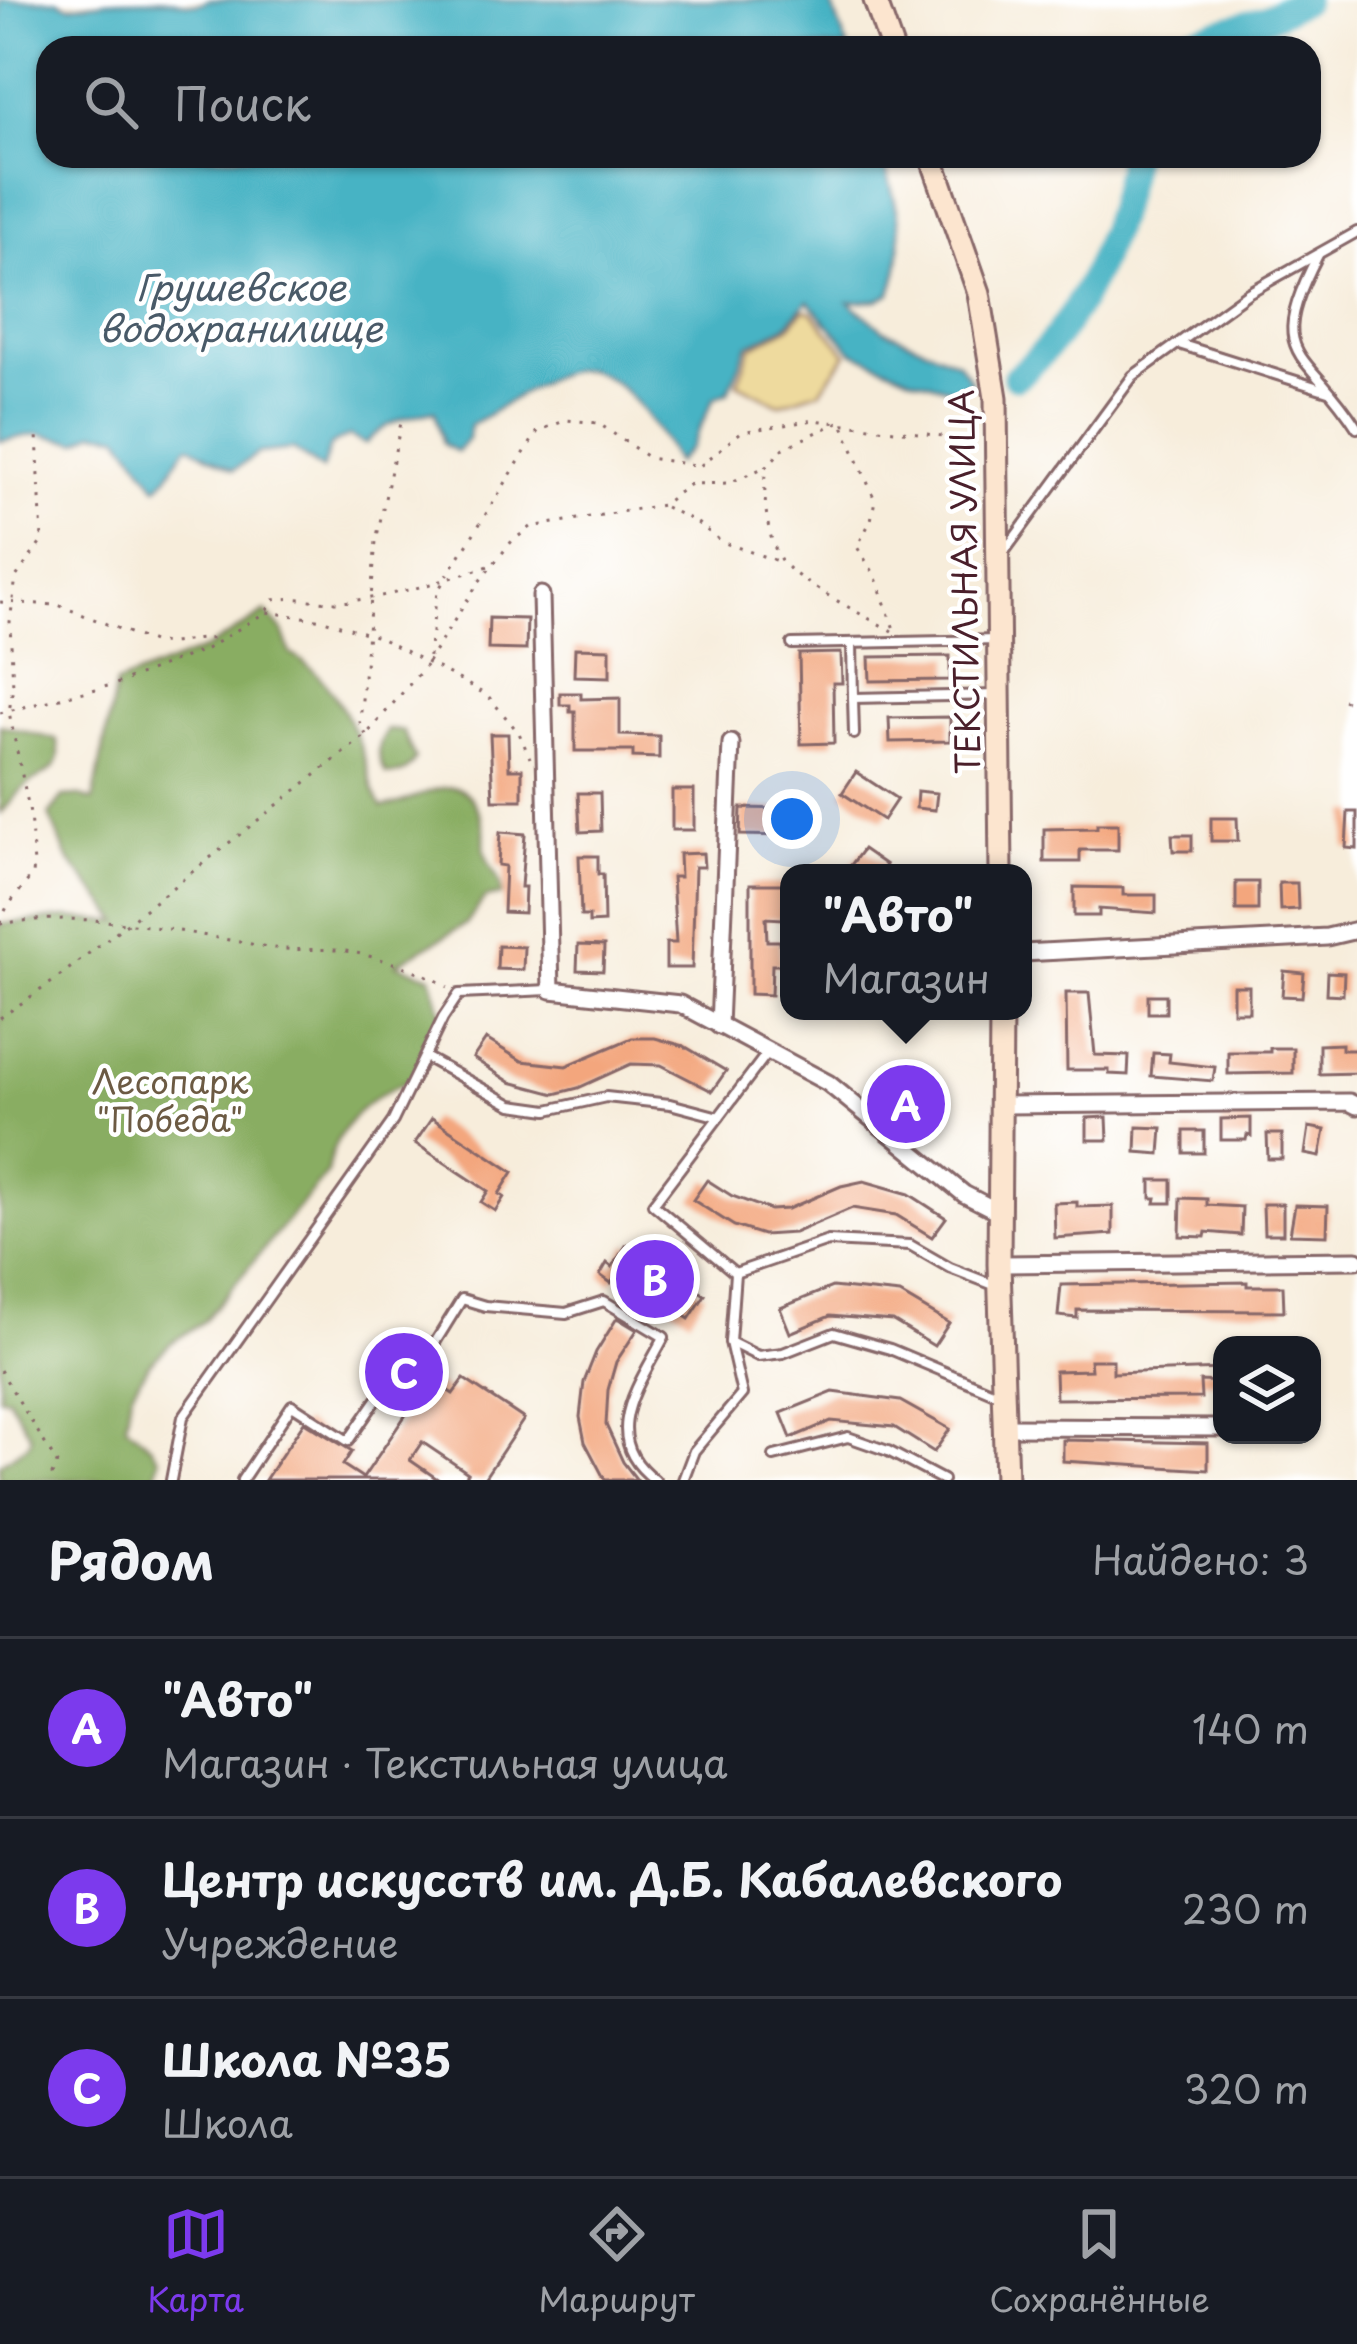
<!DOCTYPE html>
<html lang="ru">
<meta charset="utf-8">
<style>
body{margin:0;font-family:"Playpen Sans",sans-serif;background:#242831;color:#f1f3f6}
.controls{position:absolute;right:36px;bottom:36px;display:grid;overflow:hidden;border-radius:24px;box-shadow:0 3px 9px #0004}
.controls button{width:108px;height:108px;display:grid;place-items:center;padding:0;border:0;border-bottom:3px solid #363941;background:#171b24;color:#f1f3f6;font:60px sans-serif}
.you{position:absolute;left:792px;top:819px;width:42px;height:42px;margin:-30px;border:9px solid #fff;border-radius:50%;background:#1a73e8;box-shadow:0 0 0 18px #1a73e833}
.badge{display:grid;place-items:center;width:78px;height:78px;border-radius:50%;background:#7c3aed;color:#fff;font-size:39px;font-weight:700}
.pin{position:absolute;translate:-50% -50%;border:6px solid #fff;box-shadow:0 3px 12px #0006}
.popup{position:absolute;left:780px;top:864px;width:252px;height:156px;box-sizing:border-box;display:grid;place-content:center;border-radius:24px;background:#171b24;filter:drop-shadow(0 3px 9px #0005);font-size:39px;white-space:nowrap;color:#9ea1a6}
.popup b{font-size:45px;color:#f1f3f6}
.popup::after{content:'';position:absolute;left:50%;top:100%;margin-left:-24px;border:24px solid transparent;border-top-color:#171b24}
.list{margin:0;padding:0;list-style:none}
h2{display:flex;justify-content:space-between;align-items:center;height:156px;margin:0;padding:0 48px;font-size:51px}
h2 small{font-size:39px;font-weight:400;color:#9ea1a6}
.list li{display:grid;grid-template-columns:78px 1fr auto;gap:36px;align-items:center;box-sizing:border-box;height:180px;padding:0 48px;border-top:3px solid #363941}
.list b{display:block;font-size:45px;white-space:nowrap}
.list p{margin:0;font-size:39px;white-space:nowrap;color:#9ea1a6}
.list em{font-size:39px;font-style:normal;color:#9ea1a6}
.icon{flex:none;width:66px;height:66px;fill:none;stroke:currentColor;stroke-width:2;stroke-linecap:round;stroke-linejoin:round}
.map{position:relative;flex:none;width:1357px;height:1480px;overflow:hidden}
.search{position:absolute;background:#171b24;box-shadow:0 3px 9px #0004;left:36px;right:36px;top:36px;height:132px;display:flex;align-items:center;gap:30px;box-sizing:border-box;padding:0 42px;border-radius:36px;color:#9ea1a6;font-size:45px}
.sheet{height:696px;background:#171b24}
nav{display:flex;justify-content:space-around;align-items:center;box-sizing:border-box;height:168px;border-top:3px solid #363941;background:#171b24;font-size:33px;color:#9ea1a6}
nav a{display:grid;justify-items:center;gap:6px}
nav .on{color:#7c3aed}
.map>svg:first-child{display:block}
</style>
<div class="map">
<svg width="1357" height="1480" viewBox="0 0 1357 1480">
<rect width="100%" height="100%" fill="#fff"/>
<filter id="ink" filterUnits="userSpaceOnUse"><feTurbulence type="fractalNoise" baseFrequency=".00833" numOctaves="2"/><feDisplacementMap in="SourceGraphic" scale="24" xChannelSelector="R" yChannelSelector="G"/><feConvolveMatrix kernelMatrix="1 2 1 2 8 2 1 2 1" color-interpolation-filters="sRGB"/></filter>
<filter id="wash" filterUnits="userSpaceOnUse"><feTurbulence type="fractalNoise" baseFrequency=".004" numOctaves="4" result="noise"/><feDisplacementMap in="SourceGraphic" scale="48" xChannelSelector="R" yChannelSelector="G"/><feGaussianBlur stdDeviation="2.7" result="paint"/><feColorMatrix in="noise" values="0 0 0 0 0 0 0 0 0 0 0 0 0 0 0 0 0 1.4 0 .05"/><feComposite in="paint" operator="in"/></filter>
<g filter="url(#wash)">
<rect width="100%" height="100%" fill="#f7eddb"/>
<g fill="#89ad62" stroke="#6a6646" stroke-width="3">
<path d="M266,612L283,631L291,654C328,674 354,723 366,763C371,780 372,792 382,807C422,803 464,756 483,823C486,832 483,842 485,852C489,869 502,876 501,895L485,898L466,924L396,964L431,976L443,1018L413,1081C369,1093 334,1127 327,1173L204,1321L171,1343L148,1365L131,1393L126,1425L150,1445L159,1458L155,1480H0V1464L28,1444L31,1437L8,1397H0V924L65,918L120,922L68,859L49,815L63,797L79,796L93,801L116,684L206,649Z"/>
<path d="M0,725L57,740C67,775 39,772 20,791C13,798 8,807 0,814Z"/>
<path d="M387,730L403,731L415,759C408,772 401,776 386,774C377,757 376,747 387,730Z"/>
</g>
<path fill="#eeda9e" stroke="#9c7c64" stroke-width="3" d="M804,310L812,312L847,354L820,391L779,404L737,383L751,347L789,327Z"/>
<path fill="#47b3c4" stroke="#486978" stroke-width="3" d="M0,0H57L70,6C101,0 137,0 169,0C185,2 193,8 208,0H830L848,48H48V156H882C897,206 910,242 891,293L878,300L849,302L884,330L958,362L972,382L952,389L913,378L853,352L808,301L786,326L748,345L728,392L714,398L691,447L676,463C659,429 615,359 569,371C543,377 497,411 470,425L468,439L457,452L443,444L435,411C406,416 386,422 365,444L349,436L330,446L322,470L293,449L258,453L234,470L189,445C174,459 173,475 157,487L120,435L95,432L78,442L37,434L0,441Z"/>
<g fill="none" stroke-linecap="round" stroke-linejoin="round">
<g stroke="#47b3c4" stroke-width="27">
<path d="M1159,48L1267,18L1304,0"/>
<path d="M1016,377C1081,328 1116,234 1131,156"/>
</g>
</g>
<g id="blocks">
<g fill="#f3a67d">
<path d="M489,618L527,619L526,650L488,649Z"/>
<path d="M575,648L610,649V677L574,676Z"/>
<path d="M841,653L842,683H833L834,743L801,744L799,654Z"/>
<path d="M950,656V680L870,681L869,657Z"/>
<path d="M560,693H581V699L620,698V735L659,736V758L633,757V751H575V712H570V705H560Z"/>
<path d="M950,717V741L890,742L889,718Z"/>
<path d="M490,734H508L509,769H522V800H493Z"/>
<path d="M856,772L897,799L883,820L842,793Z"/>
<rect x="672" y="790" width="22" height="40"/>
<path d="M917,791L937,793L935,810L916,808Z"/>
<path d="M578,793H600L601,831L580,832Z"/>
<path d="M741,808L794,809L793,836L740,835Z"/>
<path d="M1348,812H1357V849L1346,848Z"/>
<path d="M1211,818H1237L1238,841H1211Z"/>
<path d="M1097,824H1118V850H1080V862H1044V829L1097,828Z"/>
<path d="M500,832L525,834L521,887H525L524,913L503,912L505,866L498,865Z"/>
<path d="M1172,835H1192V851H1173Z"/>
<path d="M863,849L886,865L881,873H845Z"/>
<path d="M703,853L704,867H695L692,968H666V943H676L672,877H680L679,854Z"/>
<path d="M579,856H598V874H603L604,922L589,923V916H581Z"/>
<rect x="1236" y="882" width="22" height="28"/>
<path d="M1279,883H1297L1298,909L1280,910Z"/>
<path d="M750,884H784L783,919L766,918L767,941H780L781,965H772L771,995L750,994Z"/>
<path d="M1074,887L1123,888V895H1156V913L1099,909V916H1074Z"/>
<path d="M578,945L604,946L603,971L577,970Z"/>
<path d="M498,946L524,947L523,970L497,969Z"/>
<path d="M1284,971L1304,973L1302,997L1282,996Z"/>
<path d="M1327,972L1344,973L1343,995L1326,994Z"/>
<rect x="1233" y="986" width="16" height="26"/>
<path d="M1066,993H1089L1095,1055L1129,1056L1128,1075L1109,1074V1070H1067Z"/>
<rect x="1148" y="995" width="18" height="18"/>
<path d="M632,1038H655L684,1046L726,1071L712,1091L661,1065L631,1064L578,1088L555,1094L510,1082L473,1058L486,1039L522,1061L566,1066Z"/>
<path d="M1342,1044V1050H1357V1073L1319,1074V1045Z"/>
<path d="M1270,1048H1293V1073L1228,1074V1052H1270Z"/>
<path d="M1153,1053L1170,1054L1169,1062L1215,1067L1213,1081L1151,1076Z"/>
<path d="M880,1074L944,1117L933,1134L868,1092Z"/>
<path d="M1107,1117L1108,1140H1087V1118Z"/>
<path d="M432,1118L513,1172L499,1194L504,1197L495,1211L481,1202L488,1191L415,1143Z"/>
<path d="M1251,1118V1136L1247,1135L1246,1140H1221V1119Z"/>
<path d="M1137,1127L1162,1128L1160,1154L1136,1152Z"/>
<path d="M1309,1127L1325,1130L1320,1157L1305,1154Z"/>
<rect x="1184" y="1131" width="20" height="22"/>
<path d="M1267,1134H1282V1159H1268Z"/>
<path d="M707,1180L732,1196L770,1210L788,1209L841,1186L864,1181L909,1194L946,1218L932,1237L896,1215L852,1208L794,1233L763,1235L734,1226L693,1200Z"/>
<path d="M1151,1180H1172V1203H1155L1156,1198H1151Z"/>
<path d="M1181,1198L1207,1199V1205L1242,1207L1241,1235L1206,1232L1205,1237L1180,1236Z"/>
<path d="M1077,1202V1207L1113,1206V1234L1055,1238L1054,1203Z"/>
<path d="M1263,1204H1283V1234H1264Z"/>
<path d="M1295,1205L1328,1206L1327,1235L1290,1234Z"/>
<path d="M627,1244L705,1295L689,1319L619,1273L611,1283L600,1275L607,1263L612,1267Z"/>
<path d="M1247,1282V1286H1283L1284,1311L1077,1310V1318L1058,1316L1061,1285Z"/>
<path d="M832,1287L900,1294L949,1323L934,1346L893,1321L830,1316L790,1333L780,1308Z"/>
<path d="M617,1318L637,1330L616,1362L608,1390L606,1425L623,1462L637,1480H605L585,1442L580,1417L584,1382L596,1352Z"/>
<path d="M1090,1360H1113V1373L1222,1369V1382L1200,1381L1201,1398L1056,1399L1055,1371L1091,1370Z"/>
<path d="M430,1379L453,1394L464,1379L524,1419L483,1480H464L468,1473L422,1442L410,1460L439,1480H265L304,1422L352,1451L343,1465L363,1478Z"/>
<path d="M833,1392L900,1401L950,1429L934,1452L894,1427L831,1421L791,1438L781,1413Z"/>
<path d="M1063,1440L1208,1443V1470L1063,1461Z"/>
</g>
</g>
</g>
<g filter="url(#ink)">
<use href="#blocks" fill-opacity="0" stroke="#876769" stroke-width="3"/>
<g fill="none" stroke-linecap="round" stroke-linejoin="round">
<g stroke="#876769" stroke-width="14">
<g id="lane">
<path d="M1318,255C1263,361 1306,347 1357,428"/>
<path d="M1179,344L1328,391"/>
<path d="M1004,552L1133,376L1248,293L1357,232"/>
<path d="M852,643L853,698L999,695"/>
<path d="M792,644L999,640"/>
<path d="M853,698L854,734"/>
<path d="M425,1057L512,1105L548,1110L606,1097L670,1104L719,1117"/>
<path d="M735,1273L828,1241L910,1245L950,1268L999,1287"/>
<path d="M730,1342L758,1356L783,1353L834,1333L890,1349L1002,1396"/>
<path d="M774,1456L848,1437L888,1451L943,1480"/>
<path d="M171,1480L183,1417L393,1121L443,1018L459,994L549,990"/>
<path d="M242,1480L292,1405L348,1441L409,1353L423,1362L462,1299L485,1306L566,1313L604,1301L664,1337C640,1384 597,1437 655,1480"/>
<path d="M683,1480L694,1451L742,1394L730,1342L735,1273L653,1204L768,1052"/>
</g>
</g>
<g stroke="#876769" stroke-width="21">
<g id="street">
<path d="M541,595L551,990L680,1004L828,1083L964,1194L999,1212"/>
<path d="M1023,953L1327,937L1357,930"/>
<path d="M719,1026L731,743"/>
<path d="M1001,1105L1349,1102L1357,1106"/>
<path d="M999,1264L1357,1260"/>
<path d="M1004,1427L1222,1428"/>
</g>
</g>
<g stroke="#876769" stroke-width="27">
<g id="secondary">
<path d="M875,0L892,48"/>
<path d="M931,156L979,293L996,398L1001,873"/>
<path d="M1001,1011L999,1264L1006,1480"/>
</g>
</g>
<g stroke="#876769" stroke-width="3" stroke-dasharray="3 9" stroke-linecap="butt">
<path d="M665,507L696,522L722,542L780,562"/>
<path d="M0,602L58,605L155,643C176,645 195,637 217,639"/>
<path d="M267,610L274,600C300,595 324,605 350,601C399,595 445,580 492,565"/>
<path d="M892,631C870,619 791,578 781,560C765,534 764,497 765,468L784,448L841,421L875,500L871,520L857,547L875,575L895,632"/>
<path d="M428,662L478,583L512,541L531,527L662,505L690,484L729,483L763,468"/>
<path d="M1343,700L1357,705"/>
<path d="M0,713L116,684L206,649L266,612L324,620L378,637L455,677L488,696L519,733L530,758"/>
<path d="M366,735L360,722L376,541L402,418"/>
<path d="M0,922L7,907L33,874L34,864L30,814L9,712L13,687L10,622L16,577L42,541L37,434"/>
<path d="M0,924C90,909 179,932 268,947C295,952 324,947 352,952C383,959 421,970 448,987"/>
<path d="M0,1018L55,980L366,735L428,663L437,592L538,431L567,420L598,423L649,458L700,466L741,432L814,420L975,440"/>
<path d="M0,1370L57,1463L50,1480"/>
</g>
<use href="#lane" stroke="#fff" stroke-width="8"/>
<use href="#street" stroke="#fff" stroke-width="15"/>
<use href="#secondary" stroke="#fce5cf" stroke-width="21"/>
</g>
</g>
<g text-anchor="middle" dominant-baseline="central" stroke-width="9" stroke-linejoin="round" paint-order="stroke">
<g font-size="33" fill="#4a1f2b" stroke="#fff">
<text transform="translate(963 582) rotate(-91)">ТЕКСТИЛЬНАЯ УЛИЦА</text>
</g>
<g font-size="33" fill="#6c5a43" stroke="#fff">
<text x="170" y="1080">Лесопарк<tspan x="170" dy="38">"Победа"</tspan></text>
</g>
<g font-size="36" font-style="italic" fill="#495a68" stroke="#fff">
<text x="241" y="286">Грушевское<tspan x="241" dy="41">водохранилище</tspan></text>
</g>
</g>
</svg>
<div class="controls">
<button><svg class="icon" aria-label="layers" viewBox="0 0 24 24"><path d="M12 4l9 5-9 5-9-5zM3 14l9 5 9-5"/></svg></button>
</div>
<div class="you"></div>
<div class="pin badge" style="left:906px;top:1104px">A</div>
<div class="popup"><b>&quot;Авто&quot;</b>Магазин</div>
<div class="pin badge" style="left:655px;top:1279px">B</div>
<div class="pin badge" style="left:404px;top:1372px">C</div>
<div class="search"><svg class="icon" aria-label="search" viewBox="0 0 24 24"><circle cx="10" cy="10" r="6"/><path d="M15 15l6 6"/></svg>Поиск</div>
</div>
<section class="sheet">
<h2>Рядом<small>Найдено: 3</small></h2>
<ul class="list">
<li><span class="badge">A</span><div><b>&quot;Авто&quot;</b><p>Магазин · Текстильная улица</p></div><em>140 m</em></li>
<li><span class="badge">B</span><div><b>Центр искусств им. Д.Б. Кабалевского</b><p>Учреждение</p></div><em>230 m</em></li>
<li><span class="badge">C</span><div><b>Школа №35</b><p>Школа</p></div><em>320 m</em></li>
</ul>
</section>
<nav>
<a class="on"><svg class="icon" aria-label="map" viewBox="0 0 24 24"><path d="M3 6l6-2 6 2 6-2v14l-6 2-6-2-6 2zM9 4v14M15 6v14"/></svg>Карта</a>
<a><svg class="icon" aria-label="directions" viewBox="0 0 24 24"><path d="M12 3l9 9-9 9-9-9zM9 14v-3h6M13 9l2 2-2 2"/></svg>Маршрут</a>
<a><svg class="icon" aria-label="saved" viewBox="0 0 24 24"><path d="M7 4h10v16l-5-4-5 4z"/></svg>Сохранённые</a>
</nav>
